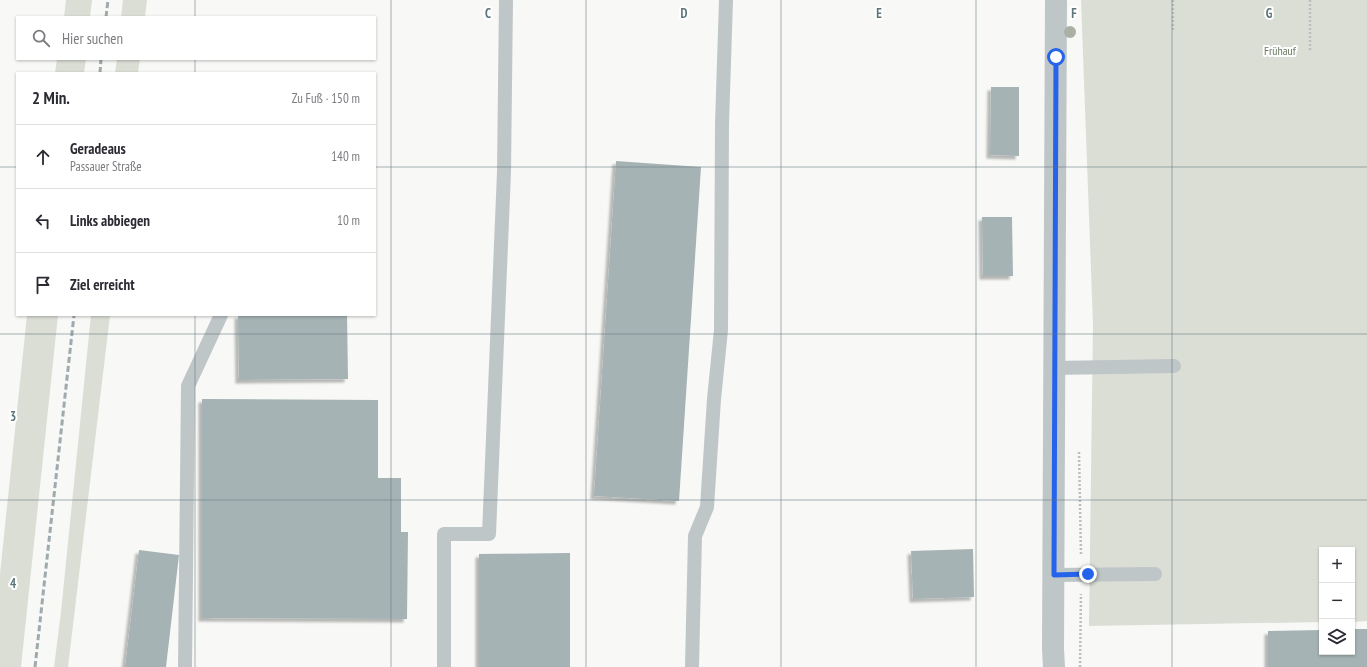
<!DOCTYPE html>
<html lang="de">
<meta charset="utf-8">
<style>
body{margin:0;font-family:"PT Sans Narrow",sans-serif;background:#f7f7f7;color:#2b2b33}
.controls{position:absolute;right:12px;bottom:12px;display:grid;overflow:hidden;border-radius:0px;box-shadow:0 1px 3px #0004}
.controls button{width:36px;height:36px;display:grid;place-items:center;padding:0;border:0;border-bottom:1px solid #e1e1e2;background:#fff;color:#2b2b33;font:20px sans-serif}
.stop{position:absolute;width:12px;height:12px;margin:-9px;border:3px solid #2563eb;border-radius:50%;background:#fff}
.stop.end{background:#2563eb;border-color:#fff;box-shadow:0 1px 4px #0008}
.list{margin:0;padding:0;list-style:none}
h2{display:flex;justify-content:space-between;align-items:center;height:52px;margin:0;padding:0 16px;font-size:17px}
h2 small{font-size:13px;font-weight:400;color:#7c7c81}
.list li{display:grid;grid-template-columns:26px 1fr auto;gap:12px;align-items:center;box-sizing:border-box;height:64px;padding:0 16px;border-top:1px solid #e1e1e2}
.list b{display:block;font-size:15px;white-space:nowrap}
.list p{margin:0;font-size:13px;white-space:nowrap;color:#7c7c81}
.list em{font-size:13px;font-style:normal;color:#7c7c81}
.icon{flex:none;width:22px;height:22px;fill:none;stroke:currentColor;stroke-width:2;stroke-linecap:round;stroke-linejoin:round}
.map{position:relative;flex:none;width:1367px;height:667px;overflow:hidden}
.search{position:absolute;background:#fff;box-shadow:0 1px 3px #0004;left:16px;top:16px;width:360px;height:44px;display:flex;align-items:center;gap:10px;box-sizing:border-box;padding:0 14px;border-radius:0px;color:#7c7c81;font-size:15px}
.panel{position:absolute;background:#fff;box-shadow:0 1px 3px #0004;left:16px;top:72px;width:360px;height:244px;border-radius:0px}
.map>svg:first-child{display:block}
</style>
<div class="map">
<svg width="1367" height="667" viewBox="0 0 1367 667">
<defs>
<filter id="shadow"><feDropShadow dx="-3.5" dy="3.5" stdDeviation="1" flood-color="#0004"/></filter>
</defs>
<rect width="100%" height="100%" fill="#f8f8f6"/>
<g fill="#daded5">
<path d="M66,0H92L90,17H64Z"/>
<path d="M123,0H147L145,17H121Z"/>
<path d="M1081,0H1367V621L1352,622V550H1322V622L1089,626L1093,324Z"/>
<path d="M57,59H86L84,73H55Z"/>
<path d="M117,59H140L138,73H115Z"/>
<path d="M27,315H58L21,667H0V574Z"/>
<path d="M91,315H110L68,667H54L61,612Z"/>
</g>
<g fill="#a6b3b5" filter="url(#shadow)">
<path d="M991,87H1019V156L990,155Z"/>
<path d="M616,161L701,167L679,501L594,496Z"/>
<path d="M982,217H1012L1013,276H983Z"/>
<path d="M238,315H347L348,379L239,380Z"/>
<path d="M202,399L378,400V478H401V532H408L407,619L202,618Z"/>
<path d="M973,549L974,597L913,599L911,551Z"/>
<path d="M139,550L179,555L166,667H125Z"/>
<path d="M570,553V667H479V554Z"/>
<path d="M1352,629H1367V667H1268V631L1322,630V652H1352Z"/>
</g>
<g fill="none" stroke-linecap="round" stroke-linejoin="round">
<g stroke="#b9bfc0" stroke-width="2.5" stroke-dasharray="2 2" stroke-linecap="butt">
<path d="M1310,0V50"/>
<path d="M1173,30V0"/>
<path d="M1079,452L1081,555"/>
<path d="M1080,667L1081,594"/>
</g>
<g stroke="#bfc6c8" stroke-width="14">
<path d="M1054,368L1174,366"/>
<path d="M1054,575L1155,574"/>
<path d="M185,667L188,386L221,315"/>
<path d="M444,667V534H489L504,172L506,0"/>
<path d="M692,667L695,536L707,507L714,399L721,330L722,124L726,0"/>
</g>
<path stroke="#bfc6c8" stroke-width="22" d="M1054,667L1053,649L1056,0"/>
<g stroke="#9eaaad" stroke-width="3" stroke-dasharray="6 3" stroke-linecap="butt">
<path d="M106,17L108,0"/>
<path d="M100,73L101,59"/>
<path d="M35,667L74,315"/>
</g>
</g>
<circle fill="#abb2a5" cx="1070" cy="32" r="6"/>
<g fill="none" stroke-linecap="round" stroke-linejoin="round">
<path stroke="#2563eb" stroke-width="5" d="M1056,57L1054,575L1088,574"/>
</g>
<path fill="none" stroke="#5e767b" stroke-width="1" stroke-opacity="0.55" d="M195,0V17M391,0V667M586,0V667M781,0V667M976,0V667M1172,0V667M195,59V73M0,167H17M375,167H1367M195,315V667M0,334H1367M0,500H1367"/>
<g text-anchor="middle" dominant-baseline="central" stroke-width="4" stroke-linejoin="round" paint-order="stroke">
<g font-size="12" fill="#6c7962" stroke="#fff">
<text x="1280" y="50">Frühauf</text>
</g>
</g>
<g font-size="13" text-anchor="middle" font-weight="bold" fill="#5e767b" stroke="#fff" stroke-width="4" stroke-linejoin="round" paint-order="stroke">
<text x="488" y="18">C</text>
<text x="684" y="18">D</text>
<text x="879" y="18">E</text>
<text x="1074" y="18">F</text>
<text x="1269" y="18">G</text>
<text x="13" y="421">3</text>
<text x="13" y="588">4</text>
</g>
</svg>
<div class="controls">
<button>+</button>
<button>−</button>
<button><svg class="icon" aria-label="layers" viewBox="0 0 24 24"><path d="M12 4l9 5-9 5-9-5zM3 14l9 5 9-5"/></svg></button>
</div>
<div class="stop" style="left:1056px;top:57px"></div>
<div class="stop end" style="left:1088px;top:574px"></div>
<div class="search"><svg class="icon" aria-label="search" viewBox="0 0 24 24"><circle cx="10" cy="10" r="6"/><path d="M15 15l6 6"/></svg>Hier suchen</div>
<section class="panel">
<h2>2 Min.<small>Zu Fuß · 150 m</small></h2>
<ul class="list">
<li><svg class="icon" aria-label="ahead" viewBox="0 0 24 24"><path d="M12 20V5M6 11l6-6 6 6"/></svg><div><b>Geradeaus</b><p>Passauer Straße</p></div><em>140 m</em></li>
<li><svg class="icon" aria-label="left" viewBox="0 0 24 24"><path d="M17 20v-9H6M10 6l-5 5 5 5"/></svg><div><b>Links abbiegen</b></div><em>10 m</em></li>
<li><svg class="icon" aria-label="arrive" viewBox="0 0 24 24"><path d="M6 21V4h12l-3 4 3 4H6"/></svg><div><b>Ziel erreicht</b></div></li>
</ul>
</section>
</div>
